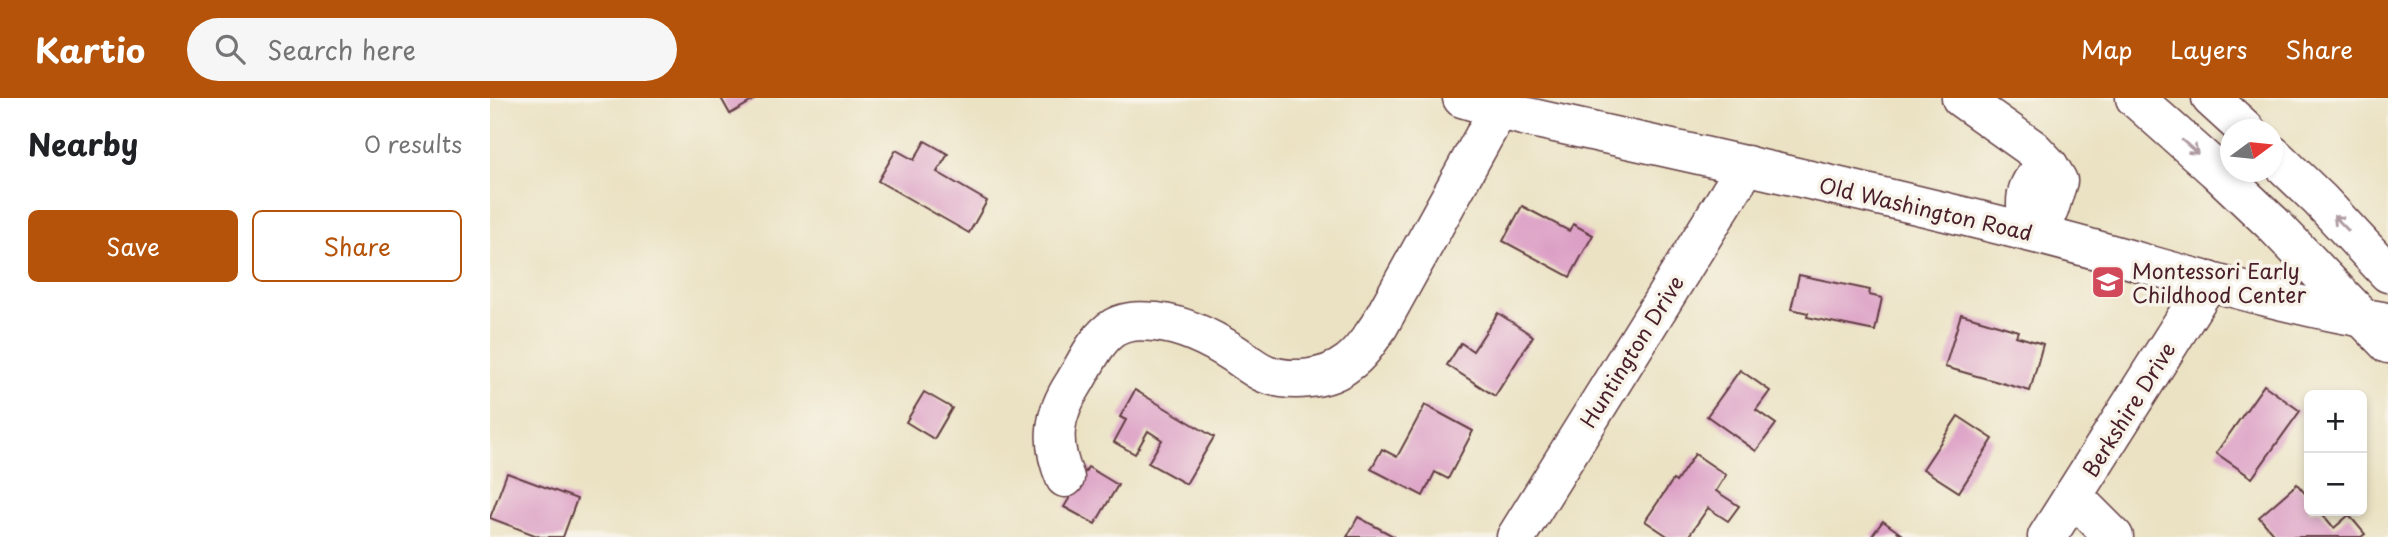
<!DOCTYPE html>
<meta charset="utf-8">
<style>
body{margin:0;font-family:"Playpen Sans",sans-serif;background:#f6f6f6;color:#202124}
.controls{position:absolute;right:21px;bottom:21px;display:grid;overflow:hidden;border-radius:10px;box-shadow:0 4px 10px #0003}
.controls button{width:63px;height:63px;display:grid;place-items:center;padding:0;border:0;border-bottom:2px solid #e0e0e0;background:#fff;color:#202124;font:35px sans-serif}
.compass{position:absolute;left:1730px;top:21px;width:63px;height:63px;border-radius:50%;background:#fff;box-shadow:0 4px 10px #0003;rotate:75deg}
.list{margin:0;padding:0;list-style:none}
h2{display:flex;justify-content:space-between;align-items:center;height:91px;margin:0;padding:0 28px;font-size:30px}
h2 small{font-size:23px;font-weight:400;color:#757577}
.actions{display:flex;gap:14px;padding:21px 28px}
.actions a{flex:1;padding:16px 0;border:2px solid #b45309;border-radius:10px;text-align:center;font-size:24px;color:#b45309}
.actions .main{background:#b45309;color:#fff}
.icon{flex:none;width:38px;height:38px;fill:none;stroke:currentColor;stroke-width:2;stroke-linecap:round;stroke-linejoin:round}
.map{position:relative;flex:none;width:1898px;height:439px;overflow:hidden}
header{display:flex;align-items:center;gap:42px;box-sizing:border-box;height:98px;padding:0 35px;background:#b45309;color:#fff}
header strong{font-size:33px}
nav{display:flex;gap:38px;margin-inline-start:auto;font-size:24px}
.search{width:490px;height:63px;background:#f6f6f6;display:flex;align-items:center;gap:18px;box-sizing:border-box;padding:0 24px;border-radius:38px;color:#757577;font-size:26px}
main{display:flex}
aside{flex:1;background:#fff}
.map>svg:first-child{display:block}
</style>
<header>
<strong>Kartio</strong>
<div class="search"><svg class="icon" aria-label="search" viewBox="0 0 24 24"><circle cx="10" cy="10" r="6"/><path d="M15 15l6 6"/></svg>Search here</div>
<nav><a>Map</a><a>Layers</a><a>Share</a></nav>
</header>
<main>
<aside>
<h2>Nearby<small>0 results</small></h2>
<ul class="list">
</ul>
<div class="actions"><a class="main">Save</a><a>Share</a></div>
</aside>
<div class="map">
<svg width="1898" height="439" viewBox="0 0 1898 439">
<rect width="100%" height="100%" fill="#f7f3e8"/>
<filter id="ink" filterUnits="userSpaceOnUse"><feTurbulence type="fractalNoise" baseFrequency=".0143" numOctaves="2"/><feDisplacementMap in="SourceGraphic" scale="14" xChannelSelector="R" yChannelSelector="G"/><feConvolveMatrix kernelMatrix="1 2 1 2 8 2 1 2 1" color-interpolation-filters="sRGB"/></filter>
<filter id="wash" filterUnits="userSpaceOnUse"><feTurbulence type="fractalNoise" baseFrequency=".00686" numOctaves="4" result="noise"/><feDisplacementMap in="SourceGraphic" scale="28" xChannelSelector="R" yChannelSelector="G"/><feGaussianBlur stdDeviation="1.57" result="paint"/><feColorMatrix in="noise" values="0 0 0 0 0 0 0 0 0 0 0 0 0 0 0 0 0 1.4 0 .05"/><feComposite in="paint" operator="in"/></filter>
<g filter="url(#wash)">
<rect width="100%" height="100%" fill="#ebe2c3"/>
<g id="blocks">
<g fill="#dc9ec5">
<path d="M231,0H267L240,16Z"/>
<path d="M435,43L458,56L447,74L497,103L479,135L388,83L406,52L424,62Z"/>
<path d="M1032,108L1079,133L1083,126L1103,137L1080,179L1013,143Z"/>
<path d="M1309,177L1380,192L1379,197L1392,200L1385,233L1317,219L1318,215L1301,211Z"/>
<path d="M1008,215L1043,238L1005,298L957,267L971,245L983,253Z"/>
<path d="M1471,216L1528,233L1526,238L1553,246L1540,293L1455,269Z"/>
<path d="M1250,272L1280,293L1266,312L1286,326L1266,353L1217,318Z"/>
<path d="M1774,287L1810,313L1762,380L1726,355Z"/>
<path d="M645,292L724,339L696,386L658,365L672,342L658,333L645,356L624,344L636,322L630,319Z"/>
<path d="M434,294L462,310L444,341L416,324Z"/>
<path d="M935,307L983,333L958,381L945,374L933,398L881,371L892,351L907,359Z"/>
<path d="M1468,318L1503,341L1469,394L1433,371Z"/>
<path d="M1205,356L1236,377L1226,393L1249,408L1238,423L1218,410L1198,439H1179L1155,423L1183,382L1186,384Z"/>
<path d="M598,369L628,387L605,426L574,409Z"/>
<path d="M17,375L87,401L73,439H50L0,420Z"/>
<path d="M1807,386L1819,400V413H1830L1844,430L1859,417L1875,436L1871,439H1786L1769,419Z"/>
<path d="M868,419L905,439H857Z"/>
<path d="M1393,423L1415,439H1381Z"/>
</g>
</g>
</g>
<g filter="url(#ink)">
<use href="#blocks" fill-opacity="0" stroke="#623c42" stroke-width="2"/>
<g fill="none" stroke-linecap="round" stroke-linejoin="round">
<g stroke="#623c42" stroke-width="41">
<g id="minor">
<path d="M972,0L1033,18C1201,55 1370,92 1538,134C1656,163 1772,204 1892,223"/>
<path d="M1471,0L1543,51L1559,68"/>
<path d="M1559,68L1568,83L1559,112L1540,134C1534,105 1531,85 1559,68Z"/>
<path d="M575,380C560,345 563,317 584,285C595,267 606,240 625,229C639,222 651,223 666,224C694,227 722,241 745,256C754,262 765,272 776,276C801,285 837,282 858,265C871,256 880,241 889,228L1009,11"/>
<path d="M1583,398L1624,439"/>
<path d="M1026,439L1257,67"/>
<path d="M1557,439L1719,183"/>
</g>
</g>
<g stroke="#623c42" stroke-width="41">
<g id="major">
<path d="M1645,0L1726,72L1782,125L1898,246"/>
<path d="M1721,0L1756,32"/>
<path d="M1783,57L1830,102L1898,175"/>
</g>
</g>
<use href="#minor" stroke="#fff" stroke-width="38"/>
<use href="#major" stroke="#fff" stroke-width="38"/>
</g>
<defs><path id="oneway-shaft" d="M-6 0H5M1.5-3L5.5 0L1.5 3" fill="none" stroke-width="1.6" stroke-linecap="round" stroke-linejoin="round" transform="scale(1.75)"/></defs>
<g stroke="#ae9aa0">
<use href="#oneway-shaft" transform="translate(1700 49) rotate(41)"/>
<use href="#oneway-shaft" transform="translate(1851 125) rotate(-134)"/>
</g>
</g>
<defs>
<g id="school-square" transform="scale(1.75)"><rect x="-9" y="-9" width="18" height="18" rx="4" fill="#d1495b" stroke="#f7f3e8"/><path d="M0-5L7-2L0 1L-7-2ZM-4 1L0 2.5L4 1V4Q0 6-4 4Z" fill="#fff"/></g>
</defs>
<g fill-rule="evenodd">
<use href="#school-square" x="1618" y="184"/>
</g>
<g text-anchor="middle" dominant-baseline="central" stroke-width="7" stroke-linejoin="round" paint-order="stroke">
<g font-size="21" fill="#4a1f2b" stroke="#f7f3e8">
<text transform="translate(1436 110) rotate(13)">Old Washington Road</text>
<text transform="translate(1141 253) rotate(-58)">Huntington Drive</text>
<text transform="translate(1638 311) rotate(-58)">Berkshire Drive</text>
</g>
<g font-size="21" fill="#4a1f2b" stroke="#f7f3e8" text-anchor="start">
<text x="1642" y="172">Montessori Early<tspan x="1642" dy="24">Childhood Center</tspan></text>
</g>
</g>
</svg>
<div class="controls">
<button>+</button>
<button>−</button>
</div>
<svg class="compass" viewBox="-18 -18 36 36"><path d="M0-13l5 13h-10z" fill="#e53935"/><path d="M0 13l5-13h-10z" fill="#757577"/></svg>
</div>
</main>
